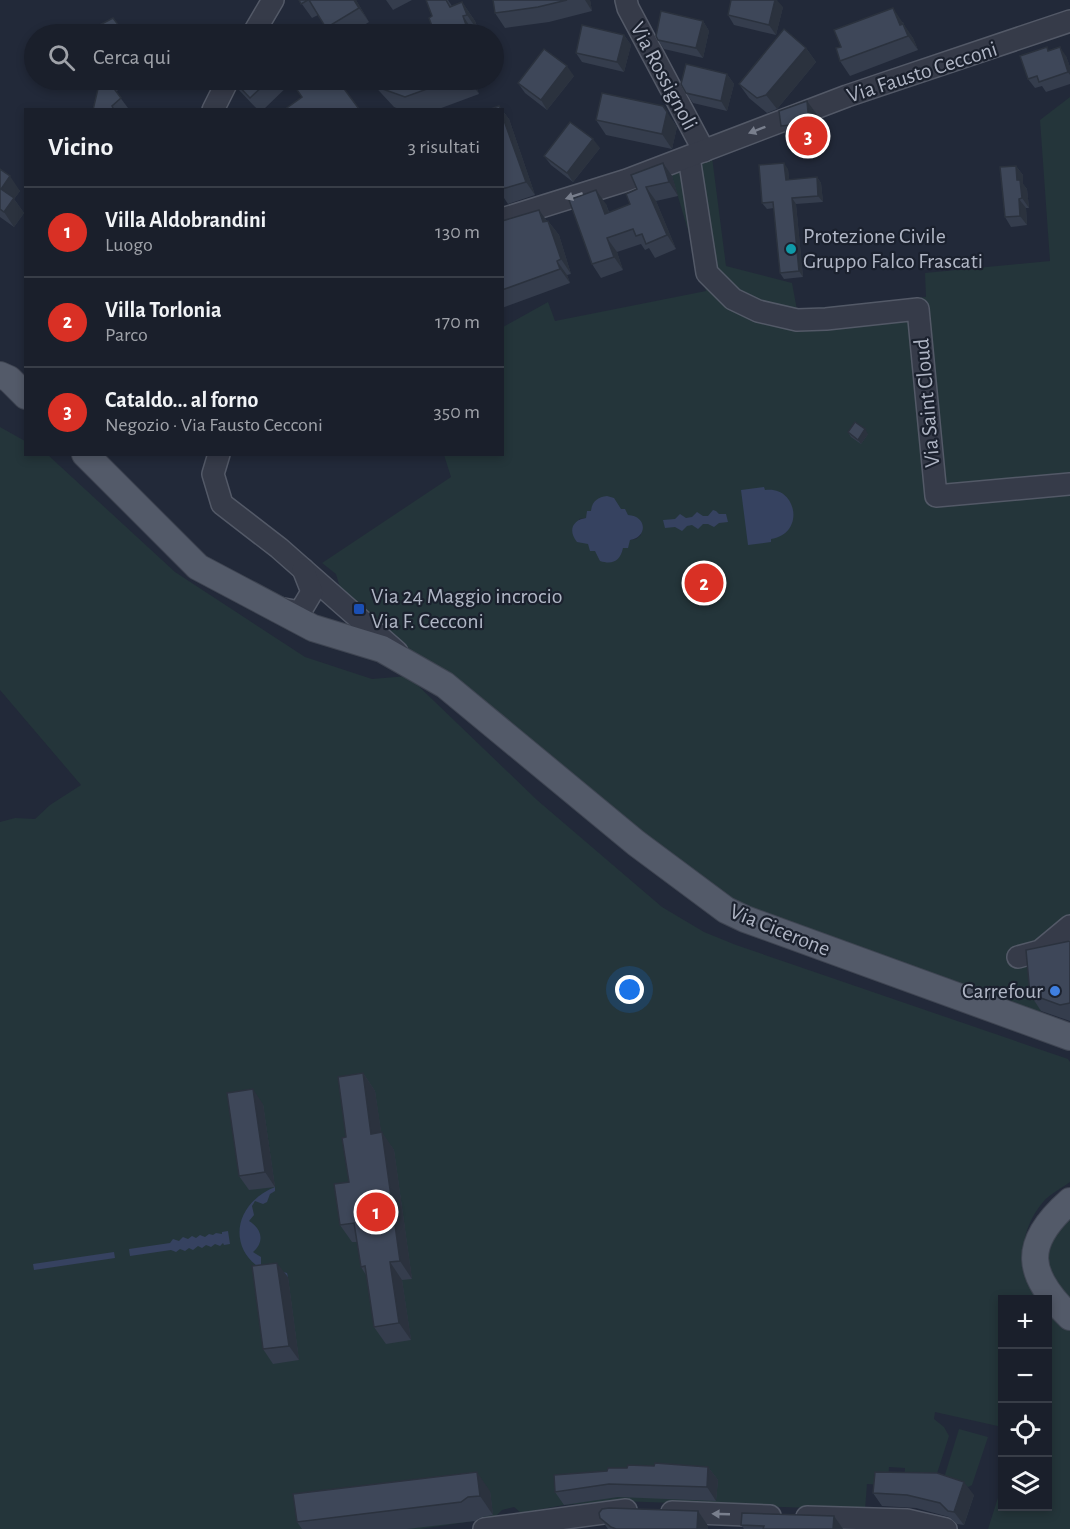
<!DOCTYPE html>
<html lang="it">
<meta charset="utf-8">
<style>
body{margin:0;font-family:"Alegreya Sans",sans-serif;background:#272c37;color:#f1f3f6}
.controls{position:absolute;right:18px;bottom:18px;display:grid;overflow:hidden;border-radius:0px;box-shadow:0 3px 9px #0003}
.controls button{width:54px;height:54px;display:grid;place-items:center;padding:0;border:0;border-bottom:2px solid #383d47;background:#1a1f2b;color:#f1f3f6;font:30px sans-serif}
.you{position:absolute;left:630px;top:990px;width:21px;height:21px;margin:-15px;border:4px solid #fff;border-radius:50%;background:#1a73e8;box-shadow:0 0 0 9px #1a73e833}
.badge{display:grid;place-items:center;width:39px;height:39px;border-radius:50%;background:#d93025;color:#fff;font-size:20px;font-weight:700}
.pin{position:absolute;translate:-50% -50%;border:3px solid #fff;box-shadow:0 2px 6px #0006}
.list{margin:0;padding:0;list-style:none}
h2{display:flex;justify-content:space-between;align-items:center;height:78px;margin:0;padding:0 24px;font-size:26px}
h2 small{font-size:20px;font-weight:400;color:#9fa2a9}
.list li{display:grid;grid-template-columns:39px 1fr auto;gap:18px;align-items:center;box-sizing:border-box;height:90px;padding:0 24px;border-top:2px solid #383d47}
.list b{display:block;font-size:22px;white-space:nowrap}
.list p{margin:0;font-size:20px;white-space:nowrap;color:#9fa2a9}
.list em{font-size:20px;font-style:normal;color:#9fa2a9}
.icon{flex:none;width:33px;height:33px;fill:none;stroke:currentColor;stroke-width:2;stroke-linecap:round;stroke-linejoin:round}
.map{position:relative;flex:none;width:1070px;height:1529px;overflow:hidden}
.search{position:absolute;background:#1a1f2b;box-shadow:0 3px 9px #0003;left:24px;top:24px;width:480px;height:66px;display:flex;align-items:center;gap:15px;box-sizing:border-box;padding:0 21px;border-radius:33px;color:#9fa2a9;font-size:22px}
.panel{position:absolute;background:#1a1f2b;box-shadow:0 3px 9px #0003;left:24px;top:108px;width:480px;height:348px;border-radius:0px}
.map>svg:first-child{display:block}
</style>
<div class="map">
<svg width="1070" height="1529" viewBox="0 0 1070 1529">
<rect width="100%" height="100%" fill="#222939"/>
<g fill="#24353a" fill-rule="evenodd">
<path d="M1070,97V959L1038,967L1041,1016L732,907L420,658L341,591L336,574L322,563L451,477L444,455L502,454L503,327L548,302L555,321L706,291L671,173L712,157L726,266L792,283L797,310L926,297L925,273L1050,261L1040,120ZM591,511L628,515L641,535L636,539L630,540L623,548L588,544L579,519L586,518Z"/>
<path d="M0,427L25,441L26,454L48,455L175,572L305,657L372,679L408,676L537,800L662,907L704,932L736,945L1068,1059L1070,1062V1182C1062,1188 1050,1194 1043,1202C1019,1230 1017,1269 1036,1299L1002,1300V1427L935,1412L934,1419L944,1427L949,1436L933,1486L904,1485L905,1468L889,1467L888,1485L867,1484L865,1510L618,1501L564,1505L521,1513L514,1507L502,1510L494,1518L420,1529H0V822L15,818L35,819L50,805L81,785L0,690Z"/>
<path d="M1070,1211V1301C1035,1260 1044,1252 1070,1211Z"/>
<path d="M1048,1310L1070,1329V1529H988L1002,1485V1506H1048Z"/>
<path d="M959,1429L988,1437L972,1485L968,1487L944,1478Z"/>
</g>
<g fill="#364260">
<path d="M764,487L765,490C797,485 806,534 771,539V542L748,545L741,490Z"/>
<path d="M607,496L614,498L621,509H625L628,515C647,516 648,537 630,540L628,548H623C620,561 613,565 600,561L595,551H590L588,544L577,542C568,531 572,520 586,518L587,511H591C592,501 598,497 607,496Z"/>
<path d="M713,510L716,511L719,514H726L728,522L719,523L714,527L708,524H703L698,529L692,525L687,526L682,531L675,527L665,528L663,520L675,519L680,514L686,518L692,517L697,512L703,516H708Z"/>
<path d="M275,1187V1191L270,1194L267,1202L263,1204L255,1201L252,1206L254,1215L249,1221C262,1229 265,1242 253,1252L261,1257V1266L287,1273L288,1277C230,1271 222,1209 275,1187Z"/>
<path d="M228,1231L230,1244L224,1245L223,1243L220,1246L215,1244L211,1247L206,1245L202,1248L198,1246L193,1250L189,1248L185,1251L180,1249L176,1252L171,1250L130,1256L129,1249L170,1243L173,1239L179,1241L183,1237L188,1239L192,1236L196,1238L200,1235L205,1237L209,1234L213,1235L216,1233L222,1234V1232Z"/>
<path d="M114,1252L115,1258L34,1270L33,1264Z"/>
</g>
<g fill="none" stroke-linecap="round" stroke-linejoin="round">
<g stroke="#535967" stroke-width="24">
<g id="minor">
<path d="M626,0L628,8L704,151"/>
<path d="M253,34L273,0"/>
<path d="M213,110L228,80"/>
<path d="M689,157L707,273L733,299L758,311L797,320L826,319L918,309L936,496L1070,484"/>
<path d="M502,219L627,180L847,96L1070,21"/>
<path d="M219,454L213,474L222,504L279,548L397,652"/>
<path d="M278,608L300,612L312,592L303,569"/>
<path d="M1018,957L1040,951L1070,926"/>
<path d="M672,1512L770,1516"/>
<path d="M807,1517L907,1520L946,1529"/>
<path d="M484,1529L626,1510"/>
</g>
</g>
<g stroke="#3f4552" stroke-width="28">
<g id="major">
<path d="M0,375L9,379L26,396"/>
<path d="M85,454L198,567L313,628L382,649L445,685L636,843L726,910L745,919L1070,1037"/>
<path d="M1070,1201C1021,1244 1026,1274 1070,1317"/>
</g>
</g>
<use href="#minor" stroke="#363b49" stroke-width="21"/>
<use href="#major" stroke="#535a69" stroke-width="26"/>
</g>
<g fill="#353d4d">
<path d="M299,0H356L369,22L349,34H331L318,15L312,18Z"/>
<path d="M386,0H412L393,10Z"/>
<path d="M426,0H448L452,6L462,2L475,21L480,34H435L432,16Z"/>
<path d="M493,0H590L592,11L549,22L505,28L495,13Z"/>
<path d="M783,7L776,35L734,25L728,15Z"/>
<path d="M703,21L709,31L703,58L664,49L658,40Z"/>
<path d="M903,22L905,27L913,38L918,50L850,76L840,61Z"/>
<path d="M624,35L631,45L624,72L582,62L576,53Z"/>
<path d="M806,48L816,62L777,109L767,113L749,98L739,84Z"/>
<path d="M1050,50L1066,56L1070,67V84L1046,92L1042,86L1035,88L1028,79Z"/>
<path d="M727,74L734,84L727,111L693,103L686,93Z"/>
<path d="M574,76L547,110L525,93L518,83Z"/>
<path d="M100,80H122L125,83L116,92L128,108L127,110H93Z"/>
<path d="M231,80H294L263,110H258L238,89Z"/>
<path d="M369,80H485L475,83L479,94L436,110H401L394,107Z"/>
<path d="M502,110L509,119L535,195L508,204L504,198H502Z"/>
<path d="M596,120L673,121L677,127L672,149L606,135Z"/>
<path d="M821,120L823,142L794,145L781,126Z"/>
<path d="M600,148L573,182L551,165L544,156Z"/>
<path d="M663,163L672,176L678,196L656,201L676,249L655,258L649,248L645,250L641,244L617,252L623,270L601,278L592,264L606,204L609,212L630,204L637,189Z"/>
<path d="M1016,166L1023,175V184L1027,189L1029,208H1026L1027,225L1011,227L1005,217Z"/>
<path d="M0,169L20,191L14,199L24,213L14,227L0,217Z"/>
<path d="M788,169L789,180L817,177L821,183L823,202L796,204L803,277L784,279L780,273L774,208L767,209L762,203Z"/>
<path d="M539,210L547,221H548L559,235L571,274L567,275L570,283L502,308V221Z"/>
<path d="M848,432L868,434L861,444L851,437Z"/>
<path d="M1070,941V1021L1041,1011L1030,994Z"/>
<path d="M363,1073L375,1091L381,1132L394,1150L412,1279L402,1280L411,1340L386,1344L374,1327L366,1275L361,1267L357,1242H352L340,1225L349,1182L346,1137Z"/>
<path d="M263,1104L275,1187L249,1190L239,1176Z"/>
<path d="M288,1277L299,1360L273,1364L263,1349Z"/>
<path d="M654,1466L708,1467L718,1480L716,1501L618,1497L564,1505L555,1492L607,1471L627,1468Z"/>
<path d="M490,1491L493,1515L482,1517L475,1521L407,1529H302L297,1522Z"/>
<path d="M873,1493L974,1495L964,1525L957,1524L949,1517L916,1508L882,1506Z"/>
<path d="M698,1511L708,1526V1529H608L600,1518Z"/>
<path d="M834,1516L843,1529H744L741,1525Z"/>
</g>
<g fill="#2b323e">
<path d="M354,0H356L369,22L359,8Z"/>
<path d="M585,0H590L592,11Z"/>
<path d="M775,0H777L783,7L776,35L769,25Z"/>
<path d="M462,2L475,21L480,34L467,15Z"/>
<path d="M893,8L913,38L918,50L900,25Z"/>
<path d="M463,16L475,34H469Z"/>
<path d="M703,21L709,31L703,58L696,48Z"/>
<path d="M624,35L631,45L624,72L617,62Z"/>
<path d="M1060,47L1066,56L1070,67V75L1068,72Z"/>
<path d="M806,48L816,62L777,109L766,95Z"/>
<path d="M567,66L574,76L547,110L541,100Z"/>
<path d="M727,74L734,84L727,111L721,101Z"/>
<path d="M469,80H473L475,83L479,94Z"/>
<path d="M807,101L821,120L823,142L809,123Z"/>
<path d="M663,106L677,127L672,149L662,134Z"/>
<path d="M502,110L509,119L535,195L526,182L502,115Z"/>
<path d="M593,139L600,148L573,182L567,173Z"/>
<path d="M663,163L672,176L678,196L669,182Z"/>
<path d="M784,163L788,169L790,186L786,180Z"/>
<path d="M1016,166L1023,175V184L1027,189L1029,208L1022,198L1017,180Z"/>
<path d="M10,176L20,191L14,199L24,213L14,227L4,212L1,189Z"/>
<path d="M817,177L821,183L823,202L818,196Z"/>
<path d="M646,187L656,201L676,249L667,235Z"/>
<path d="M596,190L606,204L614,228L605,214Z"/>
<path d="M792,198L796,204L803,277L799,271Z"/>
<path d="M1019,199L1026,208L1027,225L1020,216Z"/>
<path d="M539,210L549,224L543,222Z"/>
<path d="M548,221L559,235L571,274L561,259Z"/>
<path d="M607,238L617,252L623,270L614,257Z"/>
<path d="M557,261L567,275L570,283L560,269Z"/>
<path d="M865,429L868,434L861,444L858,440Z"/>
<path d="M363,1073L375,1091L384,1151L371,1134Z"/>
<path d="M253,1089L263,1104L275,1187L265,1172Z"/>
<path d="M382,1132L394,1150L412,1279L400,1261Z"/>
<path d="M390,1262L402,1280L411,1340L399,1323Z"/>
<path d="M277,1263L288,1277L299,1360L289,1346Z"/>
<path d="M708,1467L718,1480L716,1501L707,1487Z"/>
<path d="M477,1472L490,1491L493,1515L480,1496Z"/>
<path d="M964,1482L974,1495L964,1525L954,1512Z"/>
<path d="M698,1511L708,1526V1529H697Z"/>
<path d="M834,1516L843,1529H833Z"/>
</g>
<g fill="#3e4759" stroke="#2b323e" stroke-width="1.5">
<path d="M299,0H308L301,4Z"/>
<path d="M309,0H354L359,8L326,28Z"/>
<path d="M426,0H446L450,7L462,2L467,15L463,16L469,34H435L429,18L432,16Z"/>
<path d="M493,0H567L538,7L495,13Z"/>
<path d="M731,0H775L769,25L728,15Z"/>
<path d="M893,8L900,25L903,24L908,36L840,61L836,48L841,47L834,30Z"/>
<path d="M661,11L703,21L696,48L658,40L656,36Z"/>
<path d="M113,18L123,31L119,34H97L92,29Z"/>
<path d="M582,25L624,35L617,62L576,53Z"/>
<path d="M278,27L285,34H271Z"/>
<path d="M380,29L385,34H374Z"/>
<path d="M784,29L806,48L766,95L757,98L739,84Z"/>
<path d="M1047,47L1048,51L1060,47L1068,72L1039,82L1037,76L1028,79L1020,56Z"/>
<path d="M544,49L567,66L541,100L518,83Z"/>
<path d="M686,64L727,74L721,101L686,93L681,84Z"/>
<path d="M100,80H112L109,82L121,98L112,106L114,110H93Z"/>
<path d="M233,80H269L250,98Z"/>
<path d="M305,80H334L342,86L359,109L358,110H284L302,97L295,87Z"/>
<path d="M373,80H452L405,97L380,88Z"/>
<path d="M602,93L663,106L667,112L662,134L596,120Z"/>
<path d="M807,101L809,123L781,126L779,111Z"/>
<path d="M499,106L501,110H488Z"/>
<path d="M502,115L526,182L502,189Z"/>
<path d="M570,122L593,139L567,173L544,156Z"/>
<path d="M663,163L669,182L646,187L667,235L646,244L642,234L636,236L633,229L607,238L614,257L592,264L569,200L596,190L605,214L630,204L626,194L637,189L631,175Z"/>
<path d="M784,163L786,180L817,177L818,196L792,198L799,271L780,273L773,202L762,203L759,165Z"/>
<path d="M1016,166L1017,180H1020L1022,198L1019,199L1020,216L1005,217L1000,167Z"/>
<path d="M0,169L10,176L1,189L14,198L4,212L0,209Z"/>
<path d="M539,210L543,222L548,221L561,259L557,261L560,269L502,290V221Z"/>
<path d="M855,422L865,429L858,440L848,432Z"/>
<path d="M1070,941V1003L1060,1005L1030,994L1026,950Z"/>
<path d="M363,1073L371,1134L382,1132L400,1261L390,1262L399,1323L374,1327L365,1266L361,1267L354,1223L340,1225L334,1184L349,1182L342,1138L346,1137L338,1077Z"/>
<path d="M253,1089L265,1172L239,1176L227,1093Z"/>
<path d="M277,1263L289,1346L263,1349L252,1266Z"/>
<path d="M655,1463L708,1467L707,1487L609,1484L555,1492L554,1475L607,1471L608,1468H627L628,1465L654,1466Z"/>
<path d="M477,1472L480,1496L468,1497L461,1502L297,1522L293,1494Z"/>
<path d="M875,1472L937,1473L964,1482L954,1512L948,1511L940,1503L907,1495L873,1493Z"/>
<path d="M609,1508L698,1511L697,1529H616L611,1527L600,1518L599,1513L602,1509Z"/>
<path d="M742,1513L834,1516L833,1529H763L764,1526L741,1525Z"/>
</g>
<defs><path id="oneway-solid" d="M-6-.8H1V-3.2L6.5 0L1 3.2V.8H-6Z" transform="scale(1.5)"/></defs>
<g fill="#797f8d">
<use href="#oneway-solid" transform="translate(757 130) rotate(159)"/>
<use href="#oneway-solid" transform="translate(574 196) rotate(162)"/>
<use href="#oneway-solid" transform="translate(721 1514) rotate(-178)"/>
</g>
<circle fill="#0f9aa8" stroke="#1b212e" stroke-width="2" cx="791" cy="249" r="6"/>
<rect fill="#1a4fb4" stroke="#1b212e" stroke-width="2" x="353" y="603" width="12" height="12" rx="3"/>
<circle fill="#3f7fe0" stroke="#1b212e" stroke-width="2" cx="1055" cy="991" r="6"/>
<g text-anchor="middle" dominant-baseline="central" stroke-width="4.5" stroke-linejoin="round" paint-order="stroke">
<g font-size="22" fill="#b0b6c5" stroke="#1b212e">
<text transform="translate(922 72) rotate(-18)">Via Fausto Cecconi</text>
<text transform="translate(664 76) rotate(62)">Via Rossignoli</text>
<text transform="translate(927 403) rotate(-95)">Via Saint Cloud</text>
<text transform="translate(780 930) rotate(22)">Via Cicerone</text>
</g>
<g font-size="22" fill="#b0b6c5" stroke="#1b212e" text-anchor="start">
<text x="803" y="236">Protezione Civile<tspan x="803" dy="25">Gruppo Falco Frascati</tspan></text>
<text x="371" y="596">Via 24 Maggio incrocio<tspan x="371" dy="25">Via F. Cecconi</tspan></text>
<text x="1043" y="991" text-anchor="end">Carrefour</text>
</g>
</g>
</svg>
<div class="controls">
<button>+</button>
<button>−</button>
<button><svg class="icon" aria-label="locate" viewBox="0 0 24 24"><circle cx="12" cy="12" r="6"/><path d="M12 2v4M12 18v4M2 12h4M18 12h4"/></svg></button>
<button><svg class="icon" aria-label="layers" viewBox="0 0 24 24"><path d="M12 4l9 5-9 5-9-5zM3 14l9 5 9-5"/></svg></button>
</div>
<div class="you"></div>
<div class="pin badge" style="left:376px;top:1212px">1</div>
<div class="pin badge" style="left:704px;top:583px">2</div>
<div class="pin badge" style="left:808px;top:136px">3</div>
<div class="search"><svg class="icon" aria-label="search" viewBox="0 0 24 24"><circle cx="10" cy="10" r="6"/><path d="M15 15l6 6"/></svg>Cerca qui</div>
<section class="panel">
<h2>Vicino<small>3 risultati</small></h2>
<ul class="list">
<li><span class="badge">1</span><div><b>Villa Aldobrandini</b><p>Luogo</p></div><em>130 m</em></li>
<li><span class="badge">2</span><div><b>Villa Torlonia</b><p>Parco</p></div><em>170 m</em></li>
<li><span class="badge">3</span><div><b>Cataldo... al forno</b><p>Negozio · Via Fausto Cecconi</p></div><em>350 m</em></li>
</ul>
</section>
</div>
